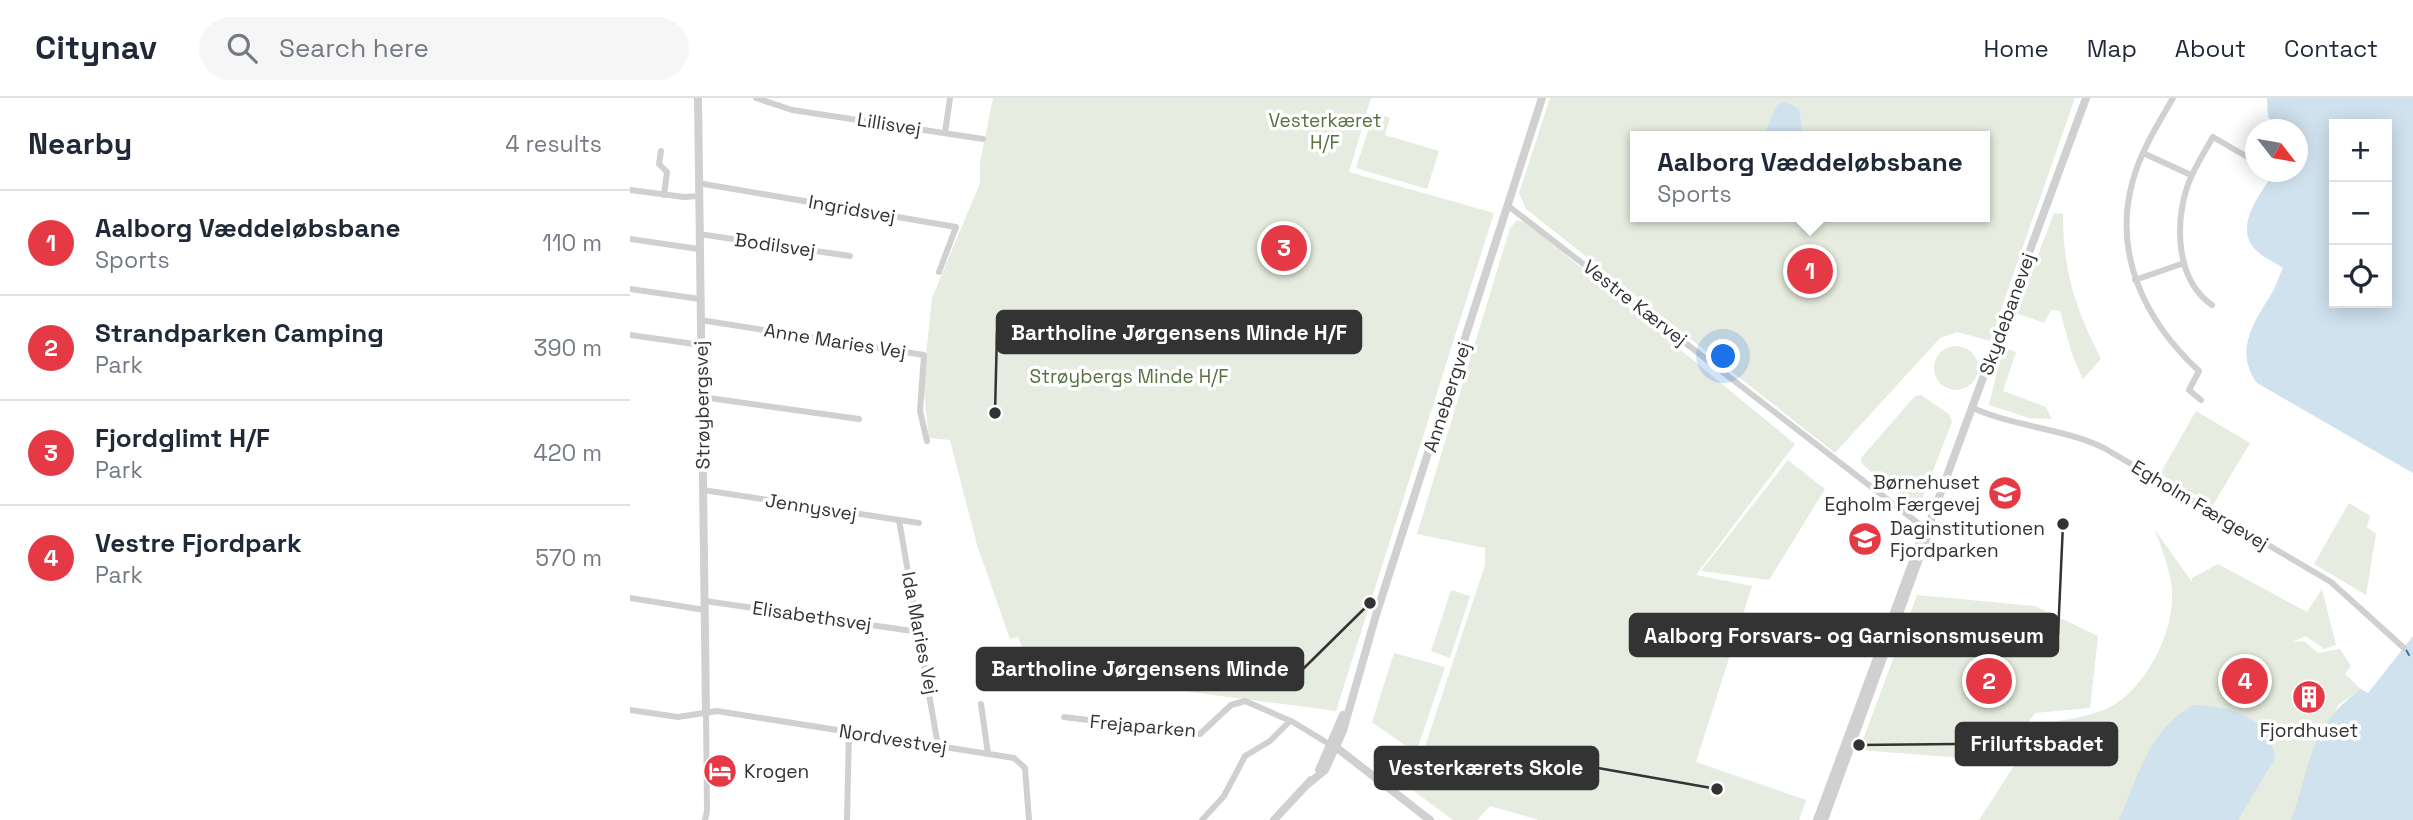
<!DOCTYPE html>
<meta charset="utf-8">
<style>
body{margin:0;font-family:"Space Grotesk",sans-serif;background:#f6f6f7;color:#1f2937}
.controls{position:absolute;right:21px;top:21px;display:grid;overflow:hidden;border-radius:0px;box-shadow:0 4px 18px #0003}
.controls button{width:63px;height:63px;display:grid;place-items:center;padding:0;border:0;border-bottom:2px solid #e0e1e3;background:#fff;color:#1f2937;font:35px sans-serif}
.compass{position:absolute;left:1615px;top:21px;width:63px;height:63px;border-radius:50%;background:#fff;box-shadow:0 4px 18px #0003;rotate:121deg}
.you{position:absolute;left:1094px;top:259px;width:24px;height:24px;margin:-18px;border:5px solid #fff;border-radius:50%;background:#1a73e8;box-shadow:0 0 0 10px #1a73e833}
.badge{display:grid;place-items:center;width:46px;height:46px;border-radius:50%;background:#e63946;color:#fff;font-size:23px;font-weight:700}
.pin{position:absolute;translate:-50% -50%;border:4px solid #fff;box-shadow:0 2px 7px #0006}
.popup{position:absolute;left:1000px;top:33px;width:360px;height:91px;box-sizing:border-box;display:grid;place-content:center;border-radius:0px;background:#fff;filter:drop-shadow(0 2px 5px #0005);font-size:23px;white-space:nowrap;color:#747a83}
.popup b{font-size:26px;color:#1f2937}
.popup::after{content:'';position:absolute;left:50%;top:100%;margin-left:-14px;border:14px solid transparent;border-top-color:#fff}
.list{margin:0;padding:0;list-style:none}
h2{display:flex;justify-content:space-between;align-items:center;height:91px;margin:0;padding:0 28px;font-size:30px}
h2 small{font-size:23px;font-weight:400;color:#747a83}
.list li{display:grid;grid-template-columns:46px 1fr auto;gap:21px;align-items:center;box-sizing:border-box;height:105px;padding:0 28px;border-top:2px solid #e0e1e3}
.list b{display:block;font-size:26px;white-space:nowrap}
.list p{margin:0;font-size:23px;white-space:nowrap;color:#747a83}
.list em{font-size:23px;font-style:normal;color:#747a83}
.icon{flex:none;width:38px;height:38px;fill:none;stroke:currentColor;stroke-width:2;stroke-linecap:round;stroke-linejoin:round}
.map{position:relative;flex:none;width:1783px;height:722px;overflow:hidden}
header{display:flex;align-items:center;gap:42px;box-sizing:border-box;height:98px;padding:0 35px;background:#fff;border-bottom:2px solid #e0e1e3}
header strong{font-size:33px}
nav{display:flex;gap:38px;margin-inline-start:auto;font-size:24px}
.search{width:490px;height:63px;background:#f6f6f7;display:flex;align-items:center;gap:18px;box-sizing:border-box;padding:0 24px;border-radius:38px;color:#747a83;font-size:26px}
main{display:flex}
aside{flex:1;background:#fff}
.map>svg:first-child{display:block}
</style>
<header>
<strong>Citynav</strong>
<div class="search"><svg class="icon" aria-label="search" viewBox="0 0 24 24"><circle cx="10" cy="10" r="6"/><path d="M15 15l6 6"/></svg>Search here</div>
<nav><a>Home</a><a>Map</a><a>About</a><a>Contact</a></nav>
</header>
<main>
<aside>
<h2>Nearby<small>4 results</small></h2>
<ul class="list">
<li><span class="badge">1</span><div><b>Aalborg Væddeløbsbane</b><p>Sports</p></div><em>110 m</em></li>
<li><span class="badge">2</span><div><b>Strandparken Camping</b><p>Park</p></div><em>390 m</em></li>
<li><span class="badge">3</span><div><b>Fjordglimt H/F</b><p>Park</p></div><em>420 m</em></li>
<li><span class="badge">4</span><div><b>Vestre Fjordpark</b><p>Park</p></div><em>570 m</em></li>
</ul>
</aside>
<div class="map">
<svg width="1783" height="722" viewBox="0 0 1783 722">
<rect width="100%" height="100%" fill="#fff"/>
<g fill="#e6ecdf" fill-rule="evenodd">
<path d="M363,0H741L719,74L864,115L706,613L400,573L388,539L380,541L347,447L320,342L299,340L293,286L302,200L350,85V65Z"/>
<path d="M920,0H1445L1360,243L1327,234L1310,240L1205,355L896,111L889,95ZM1005,38H1355V119H1005Z"/>
<path d="M744,14L760,20L755,37L809,53L797,91L726,70Z"/>
<path d="M1424,115L1433,116C1433,173 1445,210 1471,261L1453,281L1442,256L1430,213L1421,212L1414,225L1386,215Z"/>
<path d="M887,122L898,126L1165,346L1066,477L1122,488L1066,664L1176,702L1169,722H909L860,708L847,722H823L781,691L855,467V450L787,436L880,130Z"/>
<circle cx="1326" cy="270" r="22"/>
<path d="M1373,249L1386,254L1373,293L1416,309L1422,321L1399,320L1359,307Z"/>
<path d="M1291,297L1319,316L1322,324L1291,403L1282,407L1232,366L1231,360L1285,298Z"/>
<path d="M1566,313L1620,345L1583,407L1530,376Z"/>
<path d="M1158,362L1195,391L1139,482L1071,473Z"/>
<path d="M1719,405L1740,418L1737,429L1746,436L1736,497L1684,466Z"/>
<path d="M1525,432L1562,484V480L1588,466L1677,514L1692,491L1706,547L1694,551L1676,538L1662,544L1674,543L1688,555L1710,551L1721,568L1715,576L1731,591L1708,607L1661,722H1349L1411,626C1434,622 1459,619 1480,609C1516,590 1544,535 1542,494C1541,473 1532,452 1525,432Z"/>
<path d="M821,492L840,498L820,560L801,553Z"/>
<path d="M1287,497L1405,508L1468,538L1460,610L1405,615L1372,663L1229,652Z"/>
<path d="M764,555L815,569L786,655L742,624Z"/>
</g>
<g fill="#cfe2ee" fill-rule="evenodd">
<path d="M1637,0H1783V375L1627,285C1603,252 1625,223 1643,193C1648,184 1649,177 1653,170C1645,164 1633,160 1626,152C1602,129 1632,94 1644,74H1668V32L1645,29L1638,18ZM1757,26V205H1704V26Z"/>
<path d="M1154,3L1169,11L1173,38H1133L1147,7Z"/>
<path d="M1783,538V722H1661C1682,665 1678,629 1731,591L1738,595Z"/>
<path d="M1565,607C1603,610 1609,612 1640,635L1645,660L1608,722H1489C1507,680 1521,627 1565,607Z"/>
</g>
<g fill="none" stroke-linecap="round" stroke-linejoin="round">
<path stroke="#3f7597" stroke-width="2" stroke-dasharray="9 7" stroke-linecap="butt" d="M1775,550L1783,564"/>
<g stroke="#d0d0d0" stroke-width="6">
<path d="M126,0L162,12L353,41"/>
<path d="M1543,0C1528,26 1511,53 1503,82C1482,156 1515,223 1569,273L1559,292L1571,302"/>
<path d="M315,35L320,0"/>
<path d="M31,53L29,66L37,74L34,97"/>
<path d="M1513,55L1561,77"/>
<path d="M68,85L326,129L309,174"/>
<path d="M0,92L54,99L69,98"/>
<path d="M877,107L1297,432"/>
<path d="M69,136L220,158"/>
<path d="M0,141L69,151"/>
<path d="M1505,182L1554,165"/>
<path d="M0,191L70,201"/>
<path d="M1582,207C1543,180 1544,115 1562,77C1568,64 1576,51 1583,39L1626,64"/>
<path d="M70,222L294,257L290,313L297,343"/>
<path d="M0,237L71,247"/>
<path d="M72,299L229,321"/>
<path d="M1343,310C1385,329 1432,330 1474,350L1701,484L1774,550"/>
<path d="M73,392L289,425"/>
<path d="M269,422L308,648"/>
<path d="M0,500L75,512"/>
<path d="M75,503L289,534"/>
<path d="M351,606L358,656"/>
<path d="M0,612L48,619L87,613L384,660L395,670L399,722"/>
<path d="M434,619L570,636L601,607L615,603L663,624L704,649"/>
<path d="M75,722L77,713L76,615"/>
<path d="M217,722L219,633"/>
<path d="M572,722L594,698L615,658L640,643L659,624"/>
</g>
<g stroke="#d0d0d0" stroke-width="8">
<path d="M68,0L76,615"/>
<path d="M707,650L800,722"/>
<path d="M689,672L713,617"/>
<path d="M678,686L695,672L713,633L746,517L912,0"/>
<path d="M644,722L681,682"/>
<path d="M1187,722L1289,447L1297,432L1456,0"/>
<path d="M1194,722L1297,439"/>
</g>
</g>
<defs>
<g id="school-disc" transform="scale(1.75)"><circle r="9.5" fill="#e63946" stroke="#fff"/><path d="M0-5L7-2L0 1L-7-2ZM-4 1L0 2.5L4 1V4Q0 6-4 4Z" fill="#fff"/></g>
<g id="building-disc" transform="scale(1.75)"><circle r="9.5" fill="#e63946" stroke="#fff"/><path d="M-4-6H4V6H1V3H-1V6H-4ZM-2.5-4.3h1.7v1.8h-1.7ZM.8-4.3h1.7v1.8H.8ZM-2.5-1h1.7V.8h-1.7ZM.8-1h1.7V.8H.8Z" fill="#fff"/></g>
<g id="hotel-disc" transform="scale(1.75)"><circle r="9.5" fill="#e63946" stroke="#fff"/><path d="M-6-4.5h1.5V1H6V5H4.5V3h-9V5H-6ZM-4 0a1.8 1.8 0 1 1 3.6 0ZM.5 0V-2.5h3Q6-2.5 6 0Z" fill="#fff"/></g>
</defs>
<g fill-rule="evenodd">
<use href="#school-disc" x="1375" y="395"/>
<use href="#school-disc" x="1235" y="441"/>
<use href="#building-disc" x="1679" y="599"/>
<use href="#hotel-disc" x="90" y="673"/>
</g>
<g text-anchor="middle" dominant-baseline="central" stroke-width="7" stroke-linejoin="round" paint-order="stroke">
<g font-size="19" fill="#56703f" stroke="#fff">
<text x="695" y="22">Vesterkæret<tspan x="695" dy="22">H/F</tspan></text>
<text x="499" y="278">Strøybergs Minde H/F</text>
</g>
<g font-size="19" fill="#333" stroke="#fff">
<text transform="translate(259 26) rotate(9)">Lillisvej</text>
<text transform="translate(222 111) rotate(10)">Ingridsvej</text>
<text transform="translate(145 147) rotate(8)">Bodilsvej</text>
<text transform="translate(1005 205) rotate(38)">Vestre Kærvej</text>
<text transform="translate(1377 216) rotate(-70)">Skydebanevej</text>
<text transform="translate(205 243) rotate(9)">Anne Maries Vej</text>
<text transform="translate(817 299) rotate(-72)">Annebergvej</text>
<text transform="translate(72 307) rotate(-91)">Strøybergsvej</text>
<text transform="translate(1570 407) rotate(31)">Egholm Færgevej</text>
<text transform="translate(181 409) rotate(9)">Jennysvej</text>
<text transform="translate(182 518) rotate(8)">Elisabethsvej</text>
<text transform="translate(290 535) rotate(79)">Ida Maries Vej</text>
<text transform="translate(513 628) rotate(5)">Frejaparken</text>
<text transform="translate(263 641) rotate(9)">Nordvestvej</text>
</g>
<g font-size="19" fill="#333" stroke="#fff" text-anchor="start">
<text x="1350" y="384" text-anchor="end">Børnehuset<tspan x="1350" dy="22">Egholm Færgevej</tspan></text>
<text x="1260" y="430">Daginstitutionen<tspan x="1260" dy="22">Fjordparken</tspan></text>
<text x="1679" y="632" text-anchor="middle">Fjordhuset</text>
<text x="114" y="673">Krogen</text>
</g>
</g>
<path fill="none" stroke="#333" stroke-width="2.5" d="M365 315L367 234M1433 426L1428 537M740 505L673 571M1229 647L1326 646M1087 691L968 670"/>
<g fill="#333" stroke="#fff" stroke-width="2.5">
<circle cx="365" cy="315" r="7"/>
<circle cx="1433" cy="426" r="7"/>
<circle cx="740" cy="505" r="7"/>
<circle cx="1229" cy="647" r="7"/>
<circle cx="1087" cy="691" r="7"/>
</g>
<g fill="#333" stroke="#333" stroke-width="2.5">
<rect x="367" y="213" width="364" height="42" rx="7"/>
<rect x="1000" y="516" width="428" height="42" rx="7"/>
<rect x="347" y="550" width="326" height="42" rx="7"/>
<rect x="1326" y="625" width="161" height="42" rx="7"/>
<rect x="745" y="649" width="223" height="42" rx="7"/>
</g>
<g font-size="21" text-anchor="middle" font-weight="bold" fill="#fff">
<text x="549" y="242">Bartholine Jørgensens Minde H/F</text>
<text x="1214" y="545">Aalborg Forsvars- og Garnisonsmuseum</text>
<text x="510" y="578">Bartholine Jørgensens Minde</text>
<text x="1407" y="653">Friluftsbadet</text>
<text x="856" y="677">Vesterkærets Skole</text>
</g>
</svg>
<div class="controls">
<button>+</button>
<button>−</button>
<button><svg class="icon" aria-label="locate" viewBox="0 0 24 24"><circle cx="12" cy="12" r="6"/><path d="M12 2v4M12 18v4M2 12h4M18 12h4"/></svg></button>
</div>
<svg class="compass" viewBox="-18 -18 36 36"><path d="M0-13l5 13h-10z" fill="#e53935"/><path d="M0 13l5-13h-10z" fill="#747a83"/></svg>
<div class="you"></div>
<div class="pin badge" style="left:1180px;top:173px">1</div>
<div class="popup"><b>Aalborg Væddeløbsbane</b>Sports</div>
<div class="pin badge" style="left:1359px;top:583px">2</div>
<div class="pin badge" style="left:654px;top:150px">3</div>
<div class="pin badge" style="left:1615px;top:583px">4</div>
</div>
</main>
